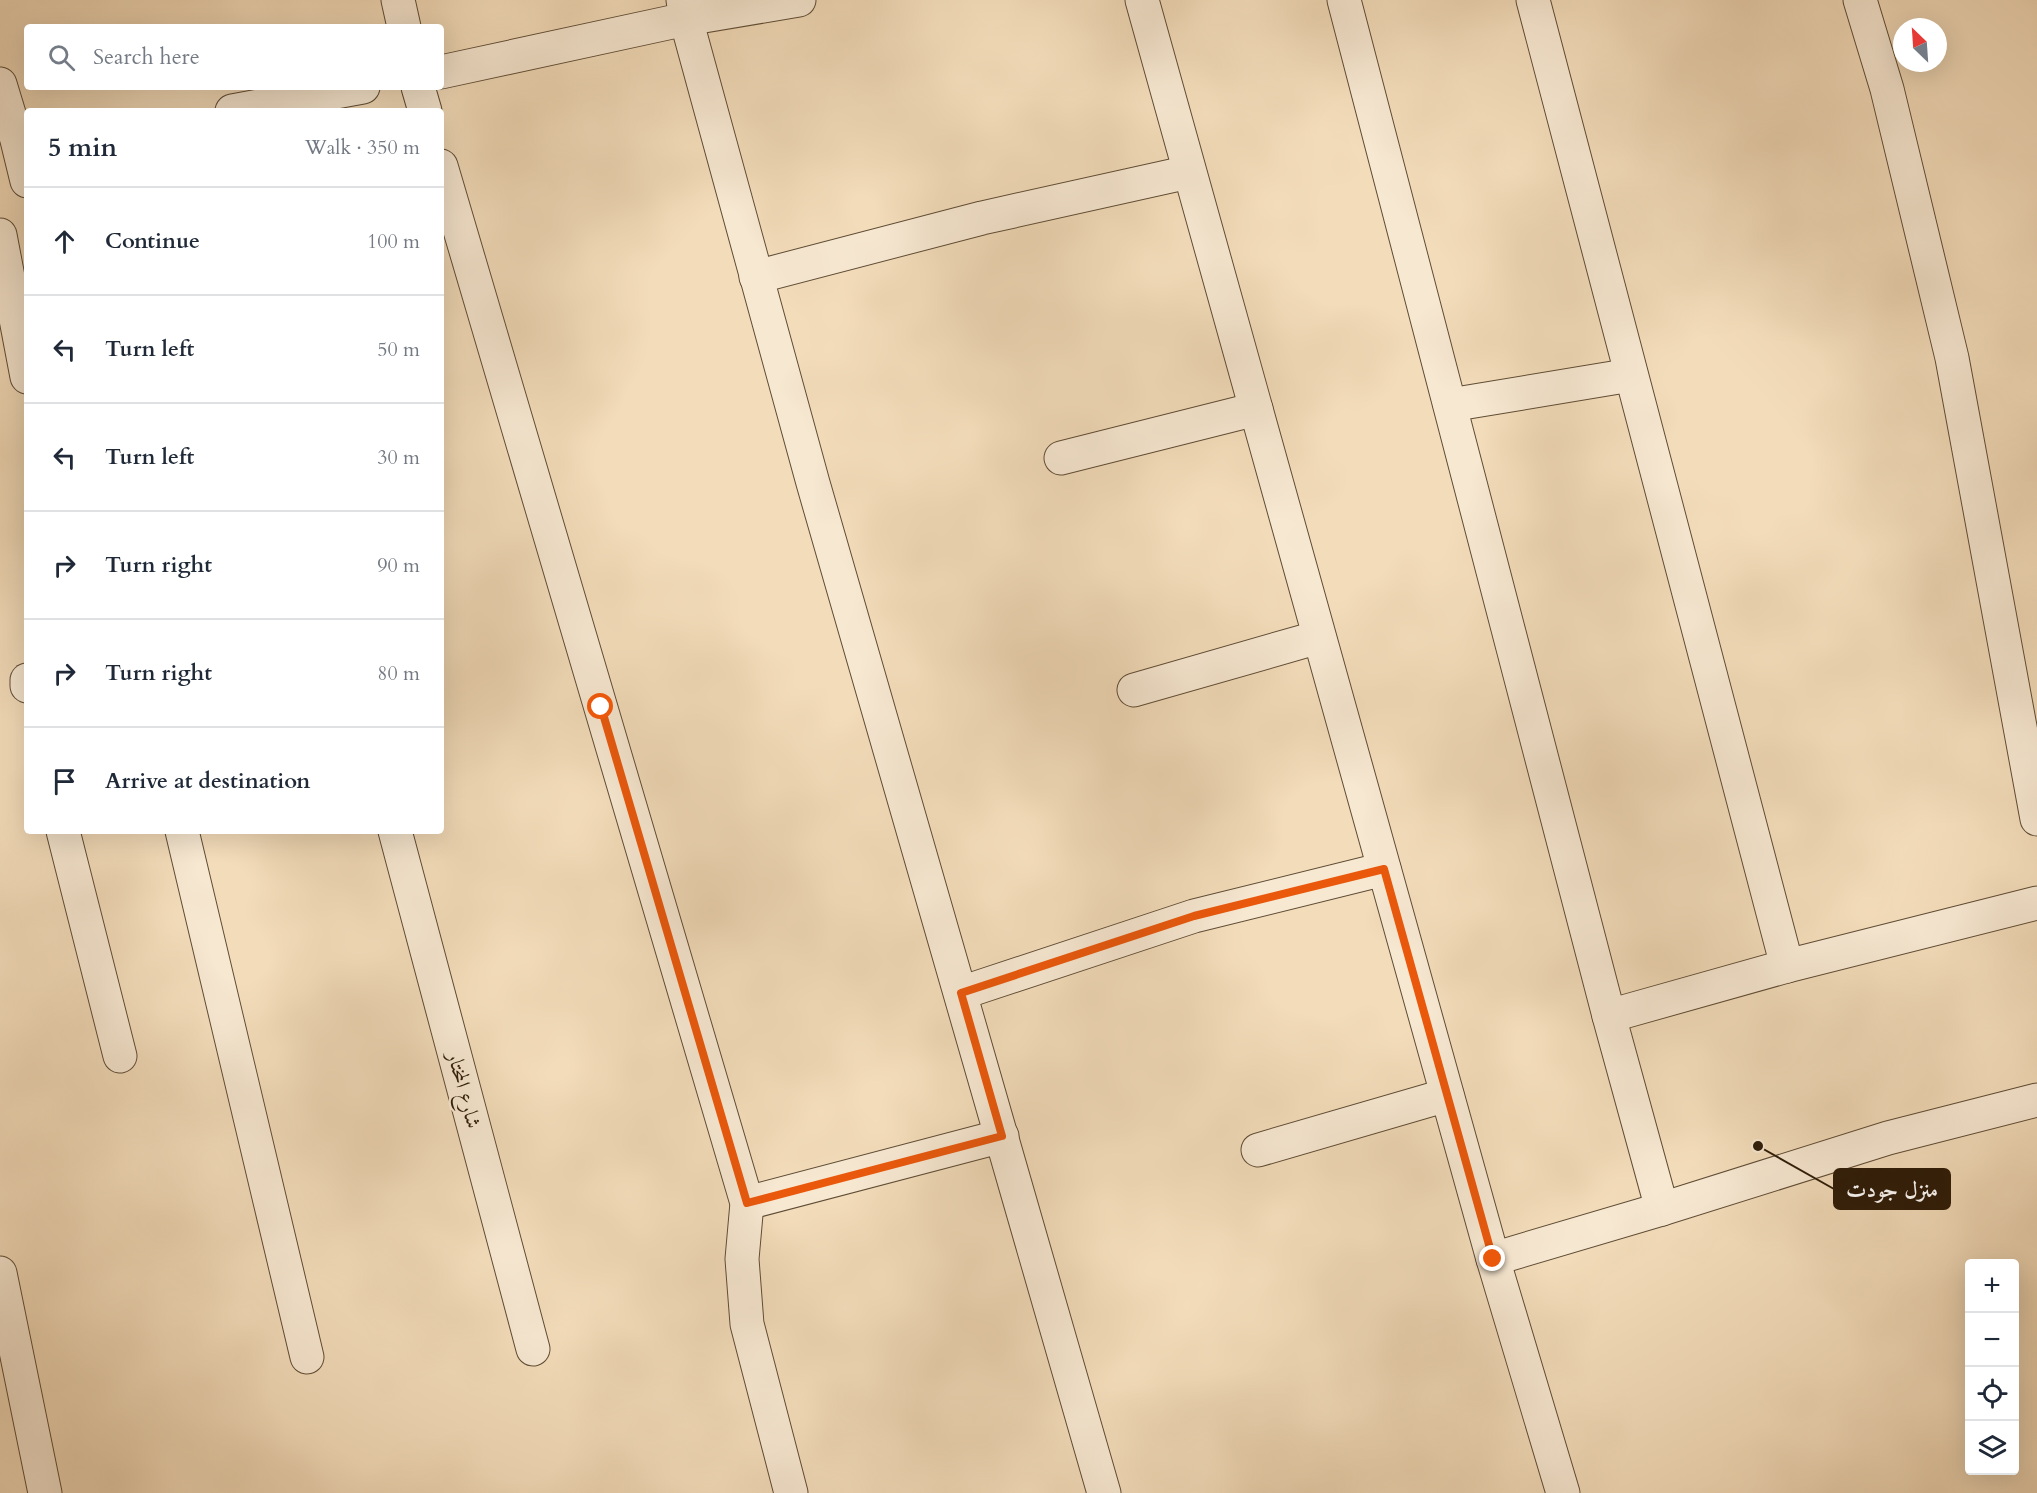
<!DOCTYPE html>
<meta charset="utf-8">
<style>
body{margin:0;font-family:Cardo,Amiri,serif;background:#f2f2f3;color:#1f2937}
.controls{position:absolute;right:18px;bottom:18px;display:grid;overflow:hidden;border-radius:6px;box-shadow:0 6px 24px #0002}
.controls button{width:54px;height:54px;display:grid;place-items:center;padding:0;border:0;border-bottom:2px solid #e0e1e3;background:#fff;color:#1f2937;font:30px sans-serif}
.compass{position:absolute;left:1893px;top:18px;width:54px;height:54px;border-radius:50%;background:#fff;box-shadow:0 6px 24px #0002;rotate:335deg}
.stop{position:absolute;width:18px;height:18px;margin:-14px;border:4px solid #ea580c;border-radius:50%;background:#fff}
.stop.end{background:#ea580c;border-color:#fff;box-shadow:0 2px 6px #0008}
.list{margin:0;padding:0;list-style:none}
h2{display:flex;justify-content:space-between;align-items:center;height:78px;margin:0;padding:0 24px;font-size:26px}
h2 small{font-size:20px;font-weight:400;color:#747a83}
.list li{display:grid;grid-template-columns:39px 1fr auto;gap:18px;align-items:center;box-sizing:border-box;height:108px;padding:0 24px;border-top:2px solid #e0e1e3}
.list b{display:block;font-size:22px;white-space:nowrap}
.list em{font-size:20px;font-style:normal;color:#747a83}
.icon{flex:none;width:33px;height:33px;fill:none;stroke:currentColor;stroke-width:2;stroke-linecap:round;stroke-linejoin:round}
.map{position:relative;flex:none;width:2037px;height:1493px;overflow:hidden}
.search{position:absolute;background:#fff;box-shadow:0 6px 24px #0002;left:24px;top:24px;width:420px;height:66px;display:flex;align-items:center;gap:15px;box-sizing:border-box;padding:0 21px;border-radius:6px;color:#747a83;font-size:22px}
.panel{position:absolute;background:#fff;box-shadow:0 6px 24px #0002;left:24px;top:108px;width:420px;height:726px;border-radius:6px}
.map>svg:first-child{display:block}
</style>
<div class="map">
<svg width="2037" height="1493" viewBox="0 0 2037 1493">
<rect width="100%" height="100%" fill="#f3dcba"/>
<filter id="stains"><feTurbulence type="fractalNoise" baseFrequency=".00333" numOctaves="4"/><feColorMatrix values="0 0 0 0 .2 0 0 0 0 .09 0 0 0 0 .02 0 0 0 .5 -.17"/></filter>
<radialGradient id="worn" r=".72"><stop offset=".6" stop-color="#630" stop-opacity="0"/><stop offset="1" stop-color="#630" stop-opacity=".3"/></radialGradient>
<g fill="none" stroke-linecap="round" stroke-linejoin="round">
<g stroke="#5f4c35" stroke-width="35">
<g id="minor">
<path d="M398,0L404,27"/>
<path d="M683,0L686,19L813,483L1104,1493"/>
<path d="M1142,0L1493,1259L1563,1493"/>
<path d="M1344,0L1609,1016L1662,1209"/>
<path d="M1533,0L1787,966"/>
<path d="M1860,0L1887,89L1952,358L2037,819"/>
<path d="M441,72L686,19L799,0"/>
<path d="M0,84L17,140L27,181"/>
<path d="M418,87L425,111"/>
<path d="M232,111L363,87"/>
<path d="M441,166L747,1203L742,1259L747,1324L791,1493"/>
<path d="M0,235L27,377"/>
<path d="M756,277L982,218L1189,172"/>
<path d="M1450,405L1631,375"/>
<path d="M1061,458L1256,409"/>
<path d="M27,680V686"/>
<path d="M1134,690L1319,637"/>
<path d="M63,831L120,1056"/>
<path d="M182,831L307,1357"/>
<path d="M395,831L533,1349"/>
<path d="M961,993L1194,916L1384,869"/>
<path d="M1609,1016L1787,966L2037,903"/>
<path d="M1258,1150L1447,1095"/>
<path d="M747,1203L1002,1136"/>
<path d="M1493,1259L1662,1209L1888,1138L2037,1100"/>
<path d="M0,1273L45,1493"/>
</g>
</g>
<use href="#minor" stroke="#f7e8d2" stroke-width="33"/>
</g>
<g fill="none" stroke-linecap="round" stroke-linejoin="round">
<path stroke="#ea580c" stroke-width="8" d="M601,707L747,1203L1002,1136L961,993L1194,916L1384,869L1493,1259"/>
</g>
<g text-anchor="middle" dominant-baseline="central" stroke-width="4.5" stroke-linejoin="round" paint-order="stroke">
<g font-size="21" fill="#2e1c09" stroke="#f7e8d2">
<text transform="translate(464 1090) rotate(75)">شارع المختار</text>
</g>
</g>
<path fill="none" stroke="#2e1c09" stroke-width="2" d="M1758 1146L1834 1189"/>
<circle fill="#2e1c09" stroke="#f7e8d2" stroke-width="2" cx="1758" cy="1146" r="6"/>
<rect fill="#2e1c09" stroke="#2e1c09" stroke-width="2" x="1834" y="1169" width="116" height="40" rx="6"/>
<g font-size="22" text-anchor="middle" font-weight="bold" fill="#fff">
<text x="1892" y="1197">منزل جودت</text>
</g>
<rect width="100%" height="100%" filter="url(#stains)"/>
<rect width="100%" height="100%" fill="url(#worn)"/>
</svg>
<div class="controls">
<button>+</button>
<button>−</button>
<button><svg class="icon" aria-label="locate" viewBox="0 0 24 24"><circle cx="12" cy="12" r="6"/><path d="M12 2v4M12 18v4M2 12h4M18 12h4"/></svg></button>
<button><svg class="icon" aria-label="layers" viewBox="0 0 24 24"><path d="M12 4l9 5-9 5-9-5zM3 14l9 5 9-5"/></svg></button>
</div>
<svg class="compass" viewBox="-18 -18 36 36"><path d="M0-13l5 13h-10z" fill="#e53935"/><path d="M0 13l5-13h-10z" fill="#747a83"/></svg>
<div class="stop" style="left:601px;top:707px"></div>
<div class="stop end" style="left:1493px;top:1259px"></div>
<div class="search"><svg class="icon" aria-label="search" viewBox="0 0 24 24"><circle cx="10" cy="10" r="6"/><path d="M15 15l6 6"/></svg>Search here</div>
<section class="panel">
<h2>5 min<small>Walk · 350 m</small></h2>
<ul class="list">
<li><svg class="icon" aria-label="ahead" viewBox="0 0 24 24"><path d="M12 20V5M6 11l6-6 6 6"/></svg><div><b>Continue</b></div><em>100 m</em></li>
<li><svg class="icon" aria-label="left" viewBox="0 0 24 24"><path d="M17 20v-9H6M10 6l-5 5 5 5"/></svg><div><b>Turn left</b></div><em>50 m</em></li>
<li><svg class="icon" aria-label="left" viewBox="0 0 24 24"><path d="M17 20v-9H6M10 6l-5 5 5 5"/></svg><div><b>Turn left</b></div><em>30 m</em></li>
<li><svg class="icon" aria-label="right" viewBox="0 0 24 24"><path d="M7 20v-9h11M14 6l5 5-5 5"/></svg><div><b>Turn right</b></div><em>90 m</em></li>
<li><svg class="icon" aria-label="right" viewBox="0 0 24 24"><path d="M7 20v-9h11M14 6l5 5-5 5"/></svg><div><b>Turn right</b></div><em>80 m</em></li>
<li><svg class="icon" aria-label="arrive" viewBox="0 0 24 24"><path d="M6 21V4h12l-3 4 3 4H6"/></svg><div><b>Arrive at destination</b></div></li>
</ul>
</section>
</div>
